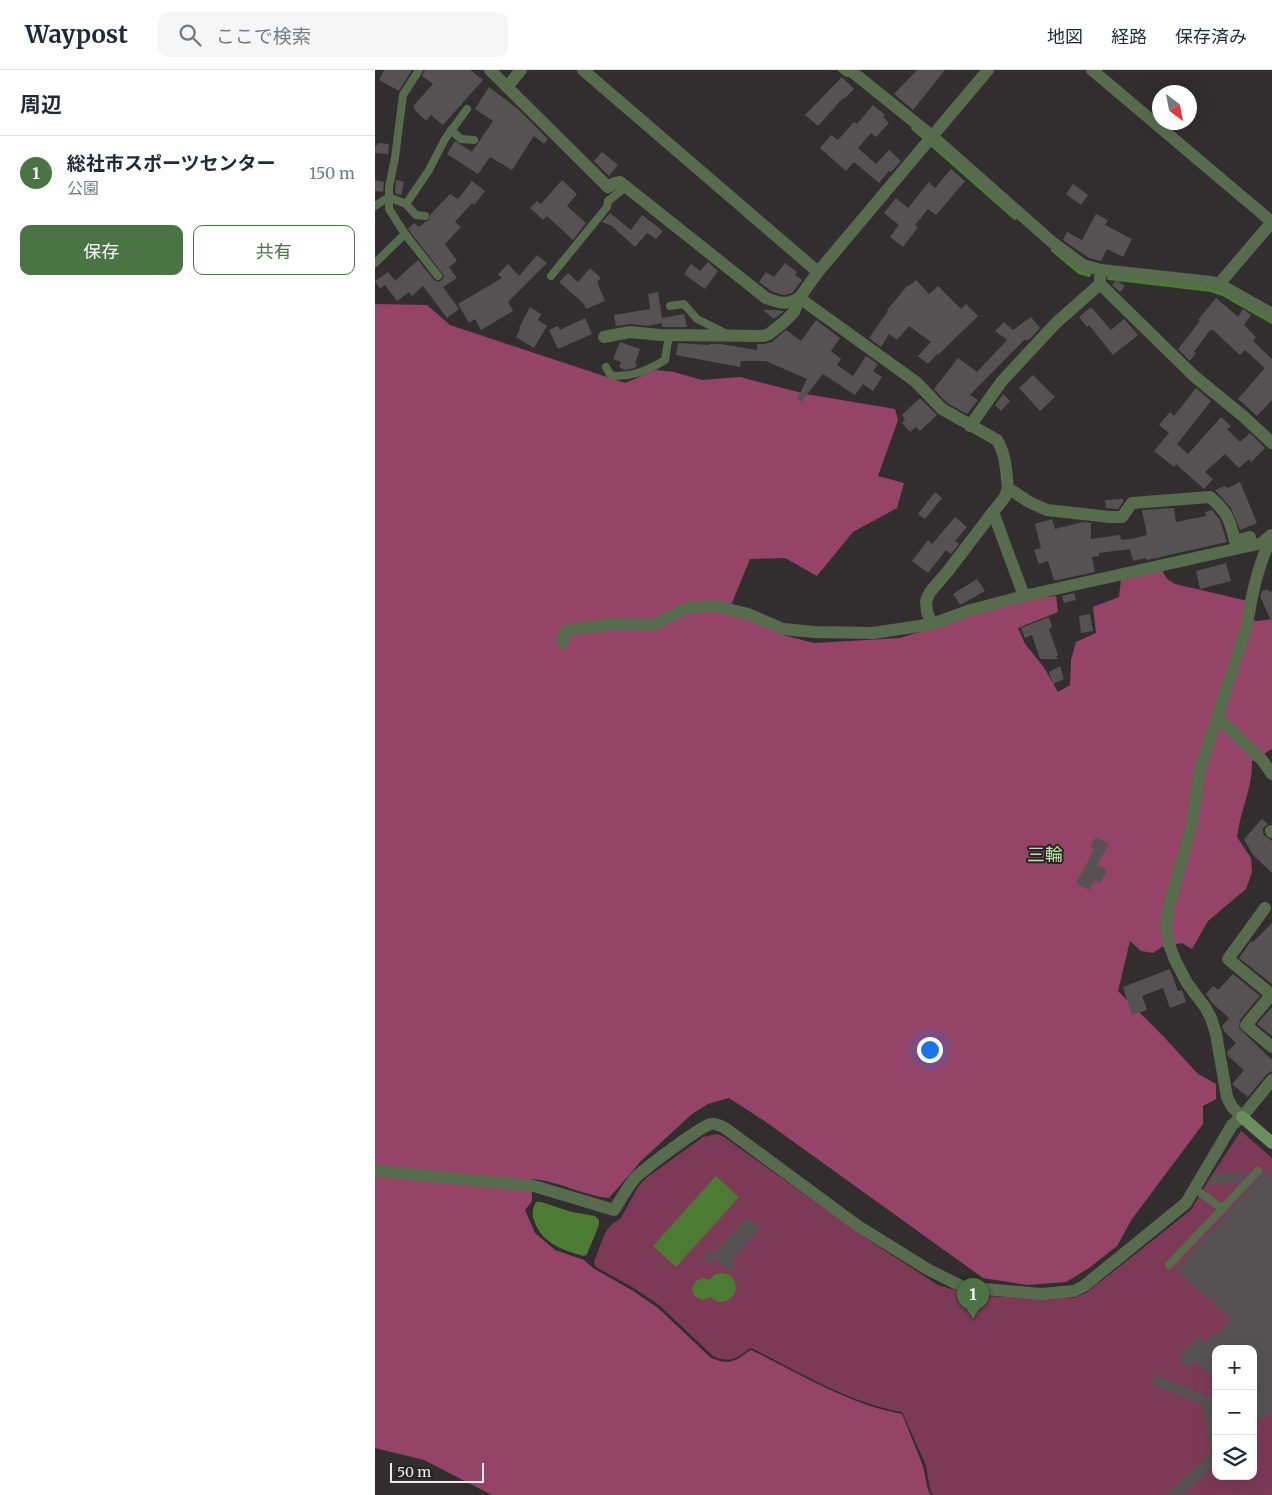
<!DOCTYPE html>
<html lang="ja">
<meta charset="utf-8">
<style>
body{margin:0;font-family:Merriweather,"Noto Sans JP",serif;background:#f6f6f7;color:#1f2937}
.controls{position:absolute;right:15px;bottom:15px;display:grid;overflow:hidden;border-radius:10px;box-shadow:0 5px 20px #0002}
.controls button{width:45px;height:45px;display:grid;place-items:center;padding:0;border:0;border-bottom:1px solid #e0e1e3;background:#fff;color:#1f2937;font:25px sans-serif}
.compass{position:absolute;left:777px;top:15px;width:45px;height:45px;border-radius:50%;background:#fff;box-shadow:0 5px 20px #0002;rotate:148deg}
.scale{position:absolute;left:15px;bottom:12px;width:94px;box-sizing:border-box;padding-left:5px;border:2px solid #eeebec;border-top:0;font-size:14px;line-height:18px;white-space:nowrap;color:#eeebec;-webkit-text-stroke:4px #282426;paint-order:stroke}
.you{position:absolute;left:554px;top:979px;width:18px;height:18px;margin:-12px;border:4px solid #fff;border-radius:50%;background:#1a73e8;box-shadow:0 0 0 8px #1a73e833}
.badge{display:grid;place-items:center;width:32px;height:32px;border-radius:50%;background:#4a7444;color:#fff;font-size:16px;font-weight:700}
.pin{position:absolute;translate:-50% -41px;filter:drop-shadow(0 1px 2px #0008)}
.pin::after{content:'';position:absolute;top:26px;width:18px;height:15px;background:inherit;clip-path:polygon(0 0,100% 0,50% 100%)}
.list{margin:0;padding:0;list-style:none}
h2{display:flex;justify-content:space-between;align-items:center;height:65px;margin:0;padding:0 20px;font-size:21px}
h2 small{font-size:16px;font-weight:400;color:#747a83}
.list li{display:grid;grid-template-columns:32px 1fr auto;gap:15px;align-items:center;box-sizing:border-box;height:75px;padding:0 20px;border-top:1px solid #e0e1e3}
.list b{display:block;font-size:19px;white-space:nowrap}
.list p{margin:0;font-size:16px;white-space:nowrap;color:#747a83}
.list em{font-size:16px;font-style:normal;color:#747a83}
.actions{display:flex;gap:10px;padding:15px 20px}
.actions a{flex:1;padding:11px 0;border:1px solid #4a7444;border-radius:10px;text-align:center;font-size:18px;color:#4a7444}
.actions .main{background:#4a7444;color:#fff}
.icon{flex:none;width:28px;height:28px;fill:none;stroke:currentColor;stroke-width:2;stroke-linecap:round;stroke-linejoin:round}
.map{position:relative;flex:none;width:897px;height:1425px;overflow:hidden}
header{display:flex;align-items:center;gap:30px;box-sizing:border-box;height:70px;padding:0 25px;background:#fff;border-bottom:1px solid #e0e1e3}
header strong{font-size:24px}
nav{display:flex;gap:28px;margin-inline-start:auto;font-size:18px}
.search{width:350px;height:45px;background:#f6f6f7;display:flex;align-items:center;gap:12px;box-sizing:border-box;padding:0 18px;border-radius:10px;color:#747a83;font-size:19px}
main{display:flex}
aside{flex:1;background:#fff}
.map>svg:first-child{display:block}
</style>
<header>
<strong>Waypost</strong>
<div class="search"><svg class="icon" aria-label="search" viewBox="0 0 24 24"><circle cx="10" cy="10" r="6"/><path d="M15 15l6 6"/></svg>ここで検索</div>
<nav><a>地図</a><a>経路</a><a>保存済み</a></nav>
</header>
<main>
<aside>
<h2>周辺<small></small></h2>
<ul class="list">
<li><span class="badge">1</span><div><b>総社市スポーツセンター</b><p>公園</p></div><em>150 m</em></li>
</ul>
<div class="actions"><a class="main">保存</a><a>共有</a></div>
</aside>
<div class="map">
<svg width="897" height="1425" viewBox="0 0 897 1425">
<rect width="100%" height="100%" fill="#322e2f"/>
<path fill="#7c3a56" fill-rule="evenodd" d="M866,1061L897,1088V1425H558L555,1419L551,1395L527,1342C474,1333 425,1302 376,1278C361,1288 357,1294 338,1286L284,1235L259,1218L221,1197L219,1192L230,1163L236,1155L246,1148L263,1117L271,1108L328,1067L342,1064L349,1067L495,1171L563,1215L599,1226L699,1228L711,1223L816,1140L833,1111ZM841,1279H878V1406H841Z"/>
<path fill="#954366" d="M0,234L52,235L75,255L250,313L281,300L299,302L327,310L365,307L431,324L520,339L523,350L503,406L529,413L522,438L478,462L442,506L410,488L375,489L356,535L393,547L404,564L439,573L525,568L646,530L681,526L683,542L643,558L650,574L668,596L683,622L695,615L696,590L701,572L721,563L718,537L744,527L746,509L787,500L792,509L800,514L873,531L869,549L882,551L897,549V679L877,691C878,718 865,740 862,767L876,788L877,802L871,819L833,851L817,879L807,873L787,877L778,883L766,881L755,871L743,921L789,967L823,1004L841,1014V1029L828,1036V1054L757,1149L742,1176L714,1198L691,1212L653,1215L608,1208L391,1052L354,1028L333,1034L317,1044L267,1090L234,1128C206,1125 184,1111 157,1109V1131L150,1140L160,1163L180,1180L209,1190L218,1198L258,1221L283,1238L336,1288C356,1296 360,1291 376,1280C425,1304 473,1334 527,1344L548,1396L553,1420L556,1425H117L49,1390L0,1378Z"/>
<g fill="#4c7c33">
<path d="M341,1106L364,1127L301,1197L278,1176Z"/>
<path d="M161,1132H166L197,1142L220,1146L224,1150V1155L212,1184L209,1186C190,1181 169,1174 161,1155C157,1146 156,1141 161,1132Z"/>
<path d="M346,1203L355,1205C367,1217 359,1233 343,1232L335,1227L328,1230L319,1226L317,1218L321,1211L328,1208L334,1210L341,1204Z"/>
</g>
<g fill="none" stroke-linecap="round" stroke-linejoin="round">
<g stroke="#4c7c33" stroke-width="4">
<path d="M465,0L472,5"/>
<path d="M538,58L640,148"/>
<path d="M678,180L704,202L714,205"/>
<path d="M734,208L836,220L848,224L897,252"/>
</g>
</g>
<g fill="#565253">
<path d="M9,0H37L24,21L4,10Z"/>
<path d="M50,0H95L108,10L68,55L56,45L51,51L39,39V35L58,14L47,6Z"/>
<path d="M542,0H570L538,40L519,24Z"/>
<path d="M467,7L479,19L469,29L468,28L443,56L430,45Z"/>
<path d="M114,17L143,39L173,69L169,74L159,66L137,100L115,87L103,104L72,84L80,71L97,82L118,51L100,39Z"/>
<path d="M498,35L510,45L508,47L514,53L501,67L496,63L483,78L501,94L514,80L526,91L516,102L514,101L504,113L479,92L471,101L445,78L456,65L463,70L479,52L482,54Z"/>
<path d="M4,73L14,74L13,84L0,83V77Z"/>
<path d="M227,82L243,95L234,106L219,91Z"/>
<path d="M576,99L590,111L561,145L553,139L540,155L543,157L528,177L515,167L524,155L509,143L521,128L533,138L554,112L560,118Z"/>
<path d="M0,110L9,112L8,122L0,121Z"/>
<path d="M21,110L29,112L26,125L20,123Z"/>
<path d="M187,110L202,124L192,136L211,153L198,170L172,146L168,150L155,138L162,131L166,134Z"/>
<path d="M97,111L110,121L99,135L97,133L80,152L86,157L70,174L82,191L74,197L82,208L68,217L84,239L72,248L48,216L37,226L34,222L22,231L10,215L5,219L0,211L13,202L20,211L43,190L59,210L63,212L67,210L69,206L67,203L33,159L39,153L44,157L50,152L54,150L55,145L75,124L83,129Z"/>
<path d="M698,114L713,125L706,135L691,124Z"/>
<path d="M235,143L256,160L267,145L288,161L281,169L272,163L260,177L237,156L227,152Z"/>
<path d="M721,144L733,150L730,155L757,169L748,187L732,179L726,191L714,188L688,170L692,162L707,170Z"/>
<path d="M162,185L172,193L133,232L138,241L106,260L100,249L94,253L83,234L127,208L123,204L133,194L144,206Z"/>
<path d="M333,192L343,201L330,219L309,204L316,194L325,201Z"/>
<path d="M410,193L422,202L420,205L427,210L417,223L409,225L398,222L384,212L391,202L399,207Z"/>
<path d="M215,198L226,208L222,212L230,231L211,239L209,234L184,212L193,203L203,212Z"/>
<path d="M541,210L554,224L563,216L586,239L591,234L603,246L563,285L562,284L553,294L543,286L556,272L534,256L522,270L514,264L506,277L494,268L513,241L512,240L533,215L534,216Z"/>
<path d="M741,210L750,216L745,222L737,215Z"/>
<path d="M283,222L287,248L309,244L312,257H287V253L273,256L256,254L241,256L239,245L275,239L273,224Z"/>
<path d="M841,228L863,247L868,239L876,245L869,255L881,267L878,271L897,289V330L882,346L863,329L890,298L870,280L865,285L838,260H835L819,282L821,283L815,291L803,279L825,251L823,250Z"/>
<path d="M155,237L166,244L163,250L172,256L159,278L141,267L145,259L144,258Z"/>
<path d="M716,237L736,260L749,249L763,265L738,285L714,255L712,257L704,247Z"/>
<path d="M388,240H401L409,241L399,249Z"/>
<path d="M656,247L665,258L657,267L651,271L650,269L595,325L603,330L592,344L572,333L559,319L583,288L602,302L632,270L620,261L629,252L638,260Z"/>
<path d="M210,248L217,264L183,279L174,260L183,256L185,260Z"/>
<path d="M441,250L465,268L456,281L466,289L462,295L478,306L491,286L503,294L498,301L507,307L498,321L488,314L480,325L448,304L426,332L422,329L432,309L391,291H366L365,297L301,285L303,273L334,275V274H346L382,280V274H389L397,272L411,260L426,271Z"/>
<path d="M245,272L265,279L260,293L262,294L260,298L250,300L244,297L246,292L238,289Z"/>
<path d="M658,305L680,327L665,341L644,318Z"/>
<path d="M821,318L836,331L802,374L813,384L846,347L856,356L852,359L865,372L875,363L890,378L876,392L874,389L864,398L850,384L830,402L838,409L829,419L801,394L799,397L779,381L794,363L784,355L795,342L799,346Z"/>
<path d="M628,324L635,331L626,341L620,335Z"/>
<path d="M545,328L562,345L545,361L541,357L535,362L527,353L530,349L527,345Z"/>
<path d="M865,412L882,453L865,460L856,438L840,420L850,416L853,418Z"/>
<path d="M560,422L567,428L550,449L543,444Z"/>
<path d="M748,429V432L743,439L731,438L730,430Z"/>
<path d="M799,438L801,452L831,446L830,442L837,440L845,450L852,472L772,490L771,488L758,491L755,479L724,483V486L717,487L720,502L682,510H679L673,491L664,494L659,480L666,478L660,454L677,449L680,459L708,452L716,453V469L745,465L746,470L756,469L772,465L767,440Z"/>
<path d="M580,447L592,457L580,471L584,474L576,484L571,480L553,503L537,491L553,470L557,474Z"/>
<path d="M851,493L856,511L825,519L821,501Z"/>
<path d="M602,509L610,521L585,535L578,524Z"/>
<path d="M893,519L894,522L897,521V553L885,526L887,521Z"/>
<path d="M699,523L701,530L689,533L687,526Z"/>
<path d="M715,544L718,561L706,563L704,546Z"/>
<path d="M674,547L677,557L674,559L683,585L681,586L683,589H665L657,565L650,568L646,558Z"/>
<path d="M685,596L689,609L678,614L674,602Z"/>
<path d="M887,749L893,754L888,758V764L897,771V803L878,785L869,769Z"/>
<path d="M721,767L734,774L722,795L732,800L725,813L720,810L714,820L701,813L719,780L715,777Z"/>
<path d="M897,853V914L864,888L876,871L878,872Z"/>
<path d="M795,899L803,921L807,920L811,932L795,938L788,918L767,926L772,940L757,945L748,917Z"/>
<path d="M858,904L885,926L865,950L864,958L897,990V1001L891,1005L873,1027L858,1015V1013L869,1000L853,986L852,982L861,973L849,961L847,956L854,948L837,933L831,924L838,916L843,920Z"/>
<path d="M897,937V966L882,954Z"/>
<path d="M889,1100L897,1107V1339L887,1351L878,1343V1279H841V1310L818,1291L813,1297L803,1289L823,1266L830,1273L839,1263L842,1265L856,1249L801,1200L887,1105Z"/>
<path d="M873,1103L864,1113L833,1114L839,1104Z"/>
<path d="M372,1148L385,1159L357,1189L362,1195L355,1202L340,1188L334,1194L327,1188L335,1180L339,1184Z"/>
<path d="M780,1305L837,1328L841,1340V1377H835L828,1335L776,1314Z"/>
<path d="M841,1379V1395L807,1425H790Z"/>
</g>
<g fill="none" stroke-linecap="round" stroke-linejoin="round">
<g stroke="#576b4d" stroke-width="8">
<path d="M44,0L28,25L20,88L14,117V139L30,164L63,206"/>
<path d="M76,60L86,69L99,70"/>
<path d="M31,134L41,145L50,146"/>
<path d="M0,136L14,127L31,134L54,100L70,69L92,39"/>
<path d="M0,193L30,164"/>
<path d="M176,206L232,137L233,131L251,117"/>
<path d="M295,236L309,234L322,249L352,264"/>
<path d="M231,297L236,306C259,306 270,302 290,290L294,265"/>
<path d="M820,1119L848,1139"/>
<path d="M794,1195L883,1101"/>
</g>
<g stroke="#576b4d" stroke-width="12">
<path d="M115,0L233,117L240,113L245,112L391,228C404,233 414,236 425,227"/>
<path d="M208,0L443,202"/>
<path d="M475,0L557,66L677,172L708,195L726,200L836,212L844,214L897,244"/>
<path d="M717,0L897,152"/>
<path d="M132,17L146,0"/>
<path d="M725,214L819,306L868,346L897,373"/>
<path d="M844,214L897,152"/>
<path d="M425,227L430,232L541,312L567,339L622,370C631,384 631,402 633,418L654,432L672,440L735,447H747L757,433L835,427C853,443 854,448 860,471L875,467"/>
<path d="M229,267L255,262L285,265L389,266L394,264L409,252L419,242L425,227L443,202L613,0"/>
<path d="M595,356L627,311L681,253L725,214V207"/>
<path d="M618,442L649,526"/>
<path d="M557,554L552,542L551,531L555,522L573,501L618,442L630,427L633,418"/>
<path d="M188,573L189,563L194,560L239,554L279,555L312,538L341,536L373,544L408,559L439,562L498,563L557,554L596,540L649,526L887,473L896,465"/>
<path d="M842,647L887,690L897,704"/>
<path d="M896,761L897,762"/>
<path d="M890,838L853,889L897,925"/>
<path d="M897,924L871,955L897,977"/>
<path d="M867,1047L897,1010"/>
<path d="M0,1101L159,1116L239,1140C246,1129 252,1118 260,1108C268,1100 327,1055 336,1054C340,1053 346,1056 350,1058L483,1156L554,1200L588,1217L666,1224L699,1221L709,1216L811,1133L857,1055L867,1047L857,1037L852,1027L841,964L836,948L830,937L812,913L800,890L795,877L791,859L793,841L817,754L825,700L872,556C876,528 883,492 897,468"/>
</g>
<path stroke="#6c8d5d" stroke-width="12" d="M867,1047L897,1073"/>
</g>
<g text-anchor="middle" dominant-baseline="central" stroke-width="4" stroke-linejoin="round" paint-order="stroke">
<g font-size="18" fill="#b9e6a4" stroke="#282426">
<text x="670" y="784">三輪</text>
</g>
</g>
</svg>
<div class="controls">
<button>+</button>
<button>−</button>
<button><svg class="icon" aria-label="layers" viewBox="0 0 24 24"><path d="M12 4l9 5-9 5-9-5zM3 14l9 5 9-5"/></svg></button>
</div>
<svg class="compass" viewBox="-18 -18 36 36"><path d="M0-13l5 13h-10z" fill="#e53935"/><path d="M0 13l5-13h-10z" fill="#747a83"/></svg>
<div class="scale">50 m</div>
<div class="you"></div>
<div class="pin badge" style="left:598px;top:1249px">1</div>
</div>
</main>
